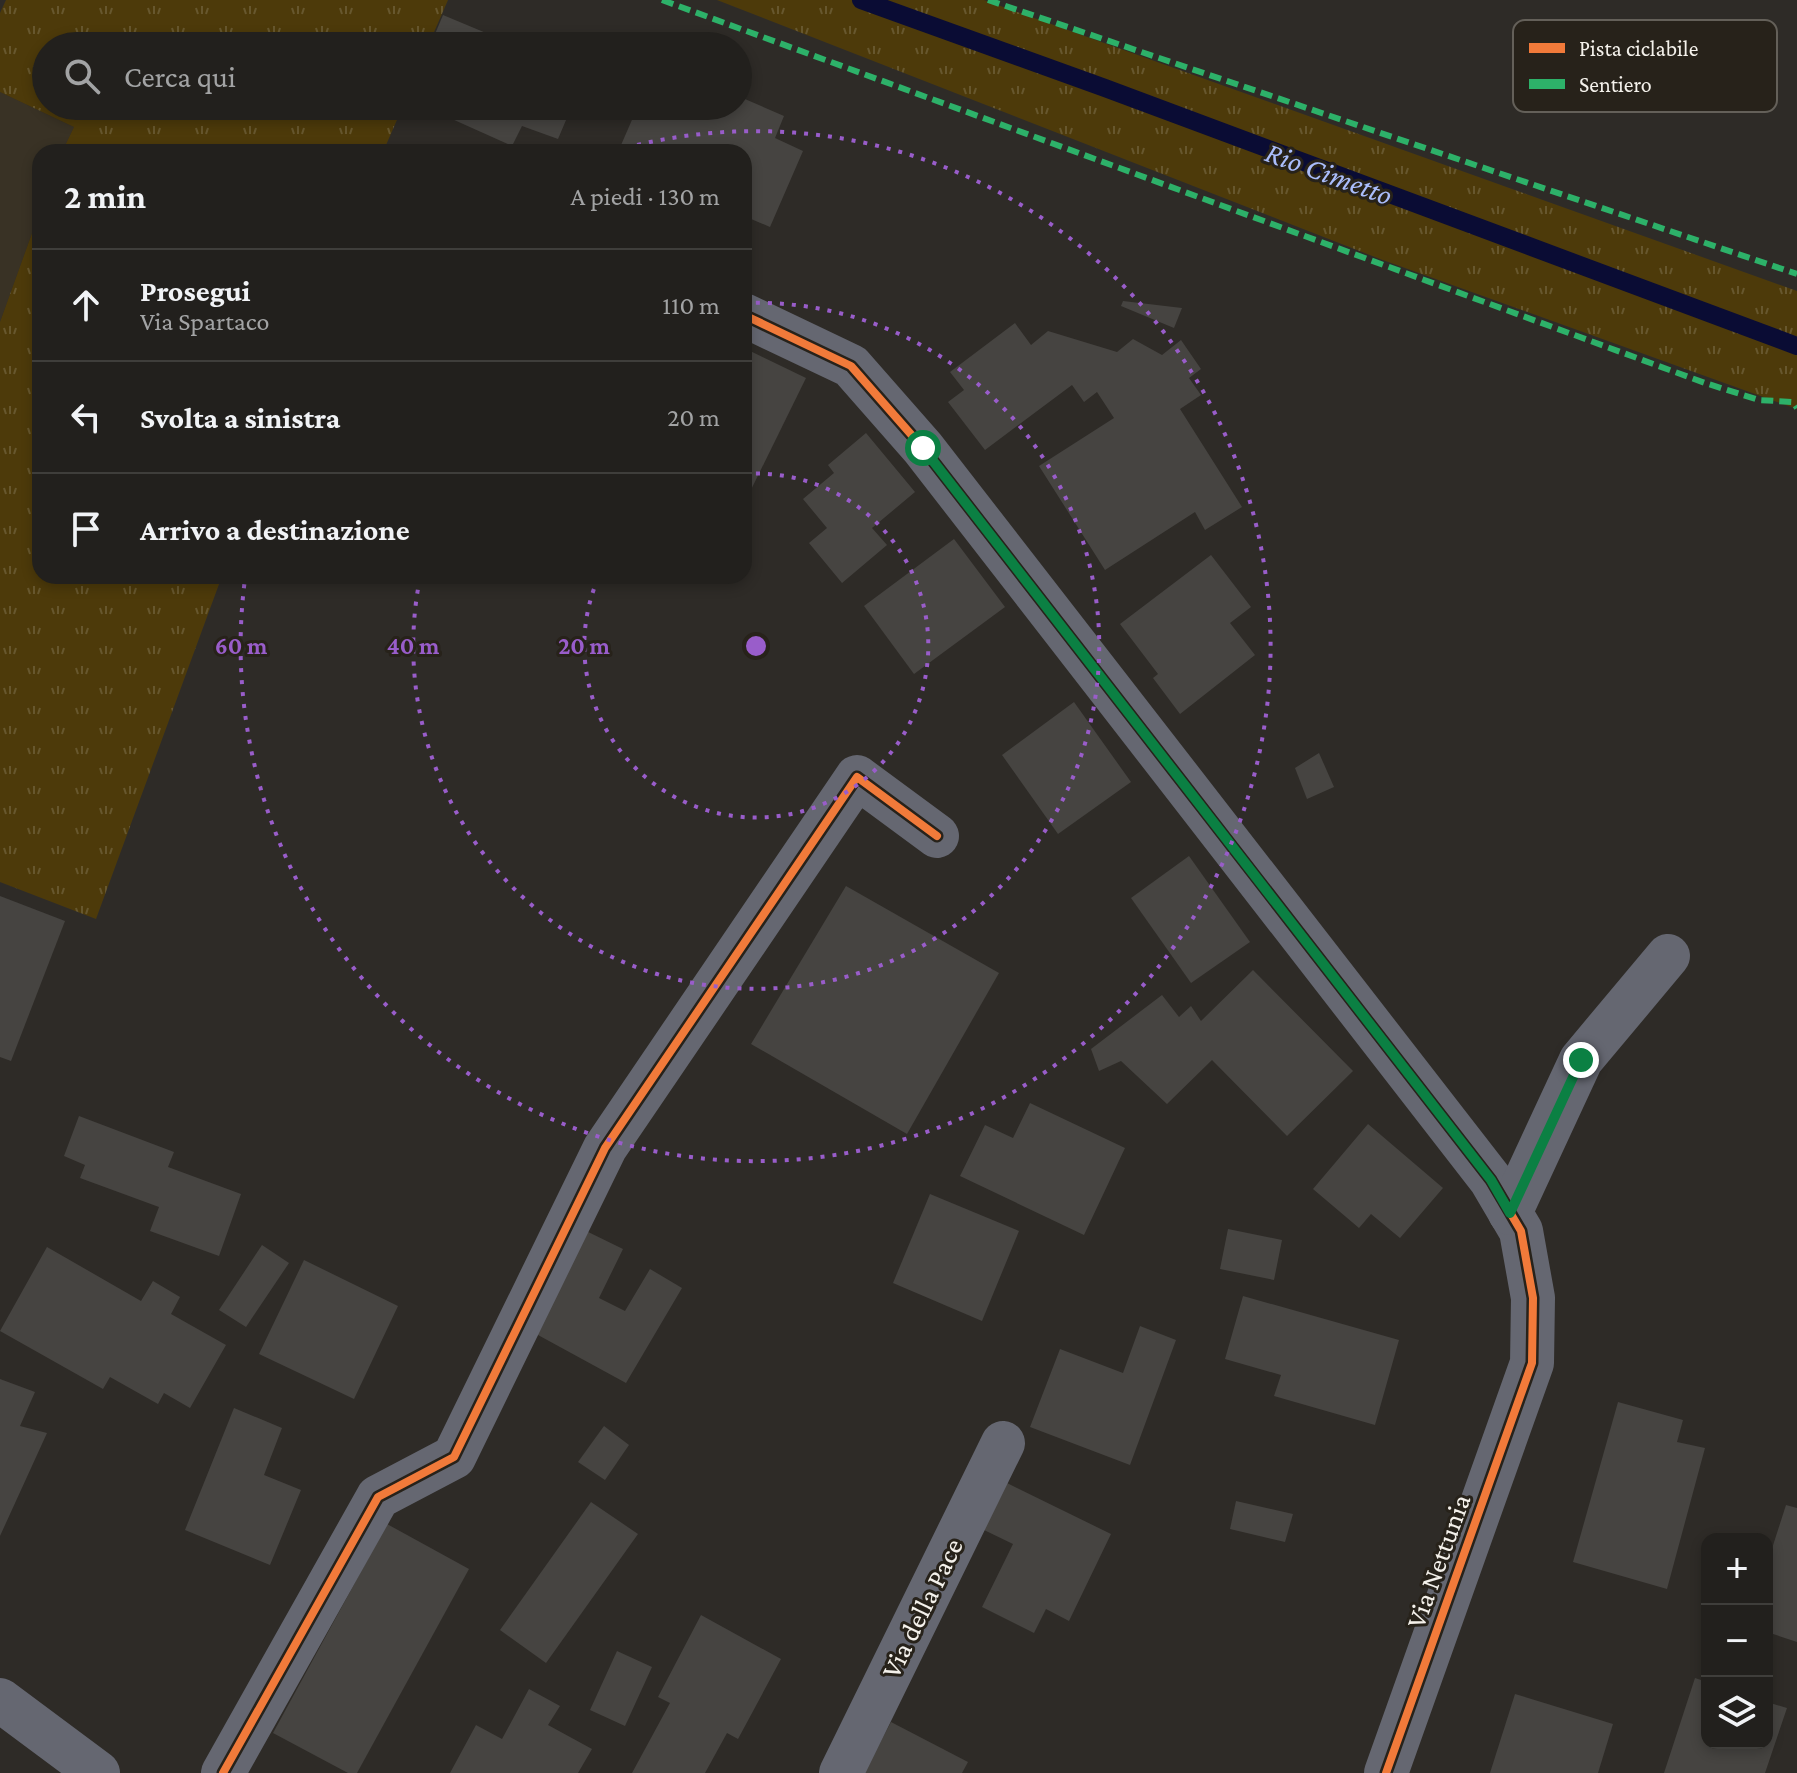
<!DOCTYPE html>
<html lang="it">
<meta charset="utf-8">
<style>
body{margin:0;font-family:"Crimson Pro",serif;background:#2e2d2a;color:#f1f3f6}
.controls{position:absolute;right:24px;bottom:24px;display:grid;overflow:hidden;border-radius:16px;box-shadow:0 4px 12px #0003}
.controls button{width:72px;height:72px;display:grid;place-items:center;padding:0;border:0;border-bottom:2px solid #3f3e3b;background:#22201d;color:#f1f3f6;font:40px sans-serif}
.stop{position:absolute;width:24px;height:24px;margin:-18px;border:6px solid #0b8043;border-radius:50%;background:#fff}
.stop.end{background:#0b8043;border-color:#fff;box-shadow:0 2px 8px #0008}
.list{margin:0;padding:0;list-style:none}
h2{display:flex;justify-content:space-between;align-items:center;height:104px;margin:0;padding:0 32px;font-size:34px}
h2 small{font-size:26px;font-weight:400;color:#a2a3a4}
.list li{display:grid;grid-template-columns:52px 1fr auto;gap:24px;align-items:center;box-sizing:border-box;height:112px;padding:0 32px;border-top:2px solid #3f3e3b}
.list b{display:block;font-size:30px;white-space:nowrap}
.list p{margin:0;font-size:26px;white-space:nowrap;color:#a2a3a4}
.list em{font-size:26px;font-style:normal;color:#a2a3a4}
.icon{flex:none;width:44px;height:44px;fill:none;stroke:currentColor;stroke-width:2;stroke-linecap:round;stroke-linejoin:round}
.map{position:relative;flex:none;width:1797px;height:1773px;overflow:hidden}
.search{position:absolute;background:#22201d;box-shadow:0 4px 12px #0003;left:32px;top:32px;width:720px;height:88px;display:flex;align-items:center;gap:20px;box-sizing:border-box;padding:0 28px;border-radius:44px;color:#a2a3a4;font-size:30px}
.panel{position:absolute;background:#22201d;box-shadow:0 4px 12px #0003;left:32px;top:144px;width:720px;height:440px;border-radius:24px}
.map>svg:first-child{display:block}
</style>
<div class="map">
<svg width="1797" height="1773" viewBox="0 0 1797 1773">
<defs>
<pattern id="grass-tufts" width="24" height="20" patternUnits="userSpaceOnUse" patternTransform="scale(2)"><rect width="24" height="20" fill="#4d3a0a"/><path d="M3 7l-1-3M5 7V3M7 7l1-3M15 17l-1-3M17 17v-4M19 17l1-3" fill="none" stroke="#67572e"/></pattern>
</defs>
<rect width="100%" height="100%" fill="#2e2b27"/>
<path fill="#393225" d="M0,92L74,127L62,152H40V211L0,322Z"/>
<g fill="url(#grass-tufts)">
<path d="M6,0H448L428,46H46V106H403L383,152H62L74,127L0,92V13Z"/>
<path d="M717,0H984L1797,291V409L1380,259Z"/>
<path d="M40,211V576H222L96,919L0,882V322Z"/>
</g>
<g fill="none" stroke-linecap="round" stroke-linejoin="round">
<path stroke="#0a0c34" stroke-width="18" d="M861,0L1105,88L1797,346"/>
</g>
<g fill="#464441">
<path d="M443,15L517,46H430Z"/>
<path d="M542,35L570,46H536Z"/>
<path d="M738,96L784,116L775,138L803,151L770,227L744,216V152H618L638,106H738Z"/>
<path d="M423,106H572L558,139L522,126L512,146Z"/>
<path d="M1123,301L1182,308L1174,328L1121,306Z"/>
<path d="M1015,323L1031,345L1048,331L1117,352L1133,339L1162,355L1181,340L1201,369L1189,378L1201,395L1180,409L1242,507L1205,530L1195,512L1105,570L1039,466L1114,418L1097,392L1084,402L1072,385L985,450L948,402L964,390L950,372Z"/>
<path d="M744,348L806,378L744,504Z"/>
<path d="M866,433L915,492L872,528L887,545L842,583L809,543L827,528L803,499L834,473L828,465Z"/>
<path d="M954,539L1005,607L914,674L864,606Z"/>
<path d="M1211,555L1251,607L1230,623L1255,655L1180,714L1153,678L1158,674L1120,624Z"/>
<path d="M1074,702L1131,782L1058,834L1002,755Z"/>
<path d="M1319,753L1334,787L1307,799L1295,768Z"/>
<path d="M1189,856L1250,942L1191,983L1131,898Z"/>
<path d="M846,886L999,973L907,1134L751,1044Z"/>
<path d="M0,896L65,921L11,1061L0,1057Z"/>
<path d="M1253,970L1353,1071L1287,1136L1212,1060L1167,1104L1121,1061L1099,1071L1091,1049L1162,995L1179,1017L1191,1006L1201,1021Z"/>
<path d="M1030,1103L1125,1148L1084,1235L960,1176L985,1125L1013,1138Z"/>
<path d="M79,1116L174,1152L168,1167L241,1194L219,1256L150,1231L159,1207L80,1178L85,1165L64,1156Z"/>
<path d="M1368,1124L1443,1188L1400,1238L1371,1214L1359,1228L1313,1189Z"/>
<path d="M930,1194L1019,1231L982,1321L893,1283Z"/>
<path d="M580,1228L623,1249L599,1298L625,1311L650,1269L682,1288L626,1383L527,1329Z"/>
<path d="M1228,1229L1282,1240L1274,1280L1220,1269Z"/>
<path d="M262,1245L289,1263L246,1327L219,1310Z"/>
<path d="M47,1247L141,1301L153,1281L180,1297L171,1314L226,1345L190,1408L164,1393L158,1404L110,1377L103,1389L0,1331Z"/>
<path d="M304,1260L398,1306L354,1399L259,1354Z"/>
<path d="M1243,1296L1399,1340L1375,1425L1274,1396L1281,1375L1225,1359Z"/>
<path d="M1140,1326L1176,1340L1130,1465L1030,1427L1060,1349L1123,1373Z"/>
<path d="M0,1379L35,1392L20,1426L47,1433L0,1536Z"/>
<path d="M1618,1402L1683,1420L1677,1442L1705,1448L1667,1589L1573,1562Z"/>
<path d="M234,1408L282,1428L264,1475L301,1490L270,1565L185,1530Z"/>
<path d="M604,1426L629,1445L605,1480L578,1462Z"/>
<path d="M1007,1483L1111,1534L1069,1621L1046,1609L1034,1633L982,1607L1013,1544L984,1530Z"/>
<path d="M1236,1501L1293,1514L1285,1542L1230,1529Z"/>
<path d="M591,1502L638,1534L546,1663L500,1630Z"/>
<path d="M1786,1505L1797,1508V1642L1767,1632V1564Z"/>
<path d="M387,1524L469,1569L357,1773H348L273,1733Z"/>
<path d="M701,1615L781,1659L738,1739L727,1733L705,1773H632L670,1703L658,1697Z"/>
<path d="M617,1651L652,1667L625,1726L590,1710Z"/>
<path d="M1695,1678L1707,1682V1743H1767V1702L1787,1708L1765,1773H1664Z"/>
<path d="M529,1689L560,1706L548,1725L592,1749L578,1773H450L476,1725L502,1739Z"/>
<path d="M1515,1694L1613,1724L1598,1773H1490Z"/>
<path d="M891,1722L968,1762L962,1773H864Z"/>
</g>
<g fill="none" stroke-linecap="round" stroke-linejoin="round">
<g stroke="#656771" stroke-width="44">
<path d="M744,315L851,366L923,448L1491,1180L1521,1231L1533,1298L1532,1363L1386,1773"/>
<path d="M1510,1213L1581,1060L1668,956"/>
<path d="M0,1700L98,1773"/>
<path d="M223,1773L378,1497L454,1457L605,1148L857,777L937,836"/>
<path d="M841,1773L1003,1443"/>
</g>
<g stroke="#2db169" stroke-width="6" stroke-dasharray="12 6" stroke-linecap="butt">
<path d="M662,0L1705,383L1759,400L1793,402L1797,408"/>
<path d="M988,0L1797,274"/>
</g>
<g stroke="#27221a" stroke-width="13">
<g id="cycleway">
<path d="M744,315L851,366L923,448L1491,1180L1521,1231L1533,1298L1532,1363L1386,1773"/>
<path d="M223,1773L378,1497L454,1457L605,1148L857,777L937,836"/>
</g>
</g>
<use href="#cycleway" stroke="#f17a3a" stroke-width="8"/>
</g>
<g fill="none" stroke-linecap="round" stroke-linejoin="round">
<path stroke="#0b8043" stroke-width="10" d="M923,448L1491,1180L1510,1213L1581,1060"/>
</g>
<g fill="none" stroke="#995dca" stroke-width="4" stroke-dasharray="4 8">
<path d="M744 474A172 172 0 1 1 599 576"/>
<path d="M744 303A343 343 0 1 1 420 578"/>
<path d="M614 151A515 515 0 1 1 245 579"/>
</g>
<g text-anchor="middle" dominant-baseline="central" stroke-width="6" stroke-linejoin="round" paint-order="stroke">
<g font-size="28" fill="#f4f1eb" stroke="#27221a">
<text transform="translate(1438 1561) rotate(-70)">Via Nettunia</text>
<text transform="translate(922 1608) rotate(-64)">Via della Pace</text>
</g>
<g font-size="30" font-style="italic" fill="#aabdfb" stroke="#27221a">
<text transform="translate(1329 173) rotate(20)">Rio Cimetto</text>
</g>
</g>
<rect x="1513" y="20" width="264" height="92" rx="12" fill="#27221a" stroke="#646059" stroke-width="2"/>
<rect x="1529" y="43" width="36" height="10" fill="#f17a3a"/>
<rect x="1529" y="79" width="36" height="10" fill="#2db169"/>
<g font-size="22" fill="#f4f1eb">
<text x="1579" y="56">Pista ciclabile</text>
<text x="1579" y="92">Sentiero</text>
</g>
<circle cx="756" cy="646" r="12" fill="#995dca" stroke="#27221a" stroke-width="4"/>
<g font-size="24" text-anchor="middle" font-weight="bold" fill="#995dca" stroke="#27221a" stroke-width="6" stroke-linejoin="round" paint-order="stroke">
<text x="413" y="654">40 m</text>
<text x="584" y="654">20 m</text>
<text x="241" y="654">60 m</text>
</g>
</svg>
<div class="controls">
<button>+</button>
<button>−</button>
<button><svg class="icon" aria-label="layers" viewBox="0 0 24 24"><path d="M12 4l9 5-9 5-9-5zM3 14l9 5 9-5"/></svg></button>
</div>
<div class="stop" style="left:923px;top:448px"></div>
<div class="stop end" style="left:1581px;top:1060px"></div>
<div class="search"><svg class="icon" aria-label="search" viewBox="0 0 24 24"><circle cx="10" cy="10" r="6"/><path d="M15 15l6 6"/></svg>Cerca qui</div>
<section class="panel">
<h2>2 min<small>A piedi · 130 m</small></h2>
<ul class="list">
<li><svg class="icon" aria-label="ahead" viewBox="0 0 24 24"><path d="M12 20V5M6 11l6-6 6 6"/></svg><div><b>Prosegui</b><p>Via Spartaco</p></div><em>110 m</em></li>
<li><svg class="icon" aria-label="left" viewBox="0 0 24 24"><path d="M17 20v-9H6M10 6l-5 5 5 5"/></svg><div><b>Svolta a sinistra</b></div><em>20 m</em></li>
<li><svg class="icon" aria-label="arrive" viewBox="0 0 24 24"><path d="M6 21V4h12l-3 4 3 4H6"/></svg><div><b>Arrivo a destinazione</b></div></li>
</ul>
</section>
</div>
